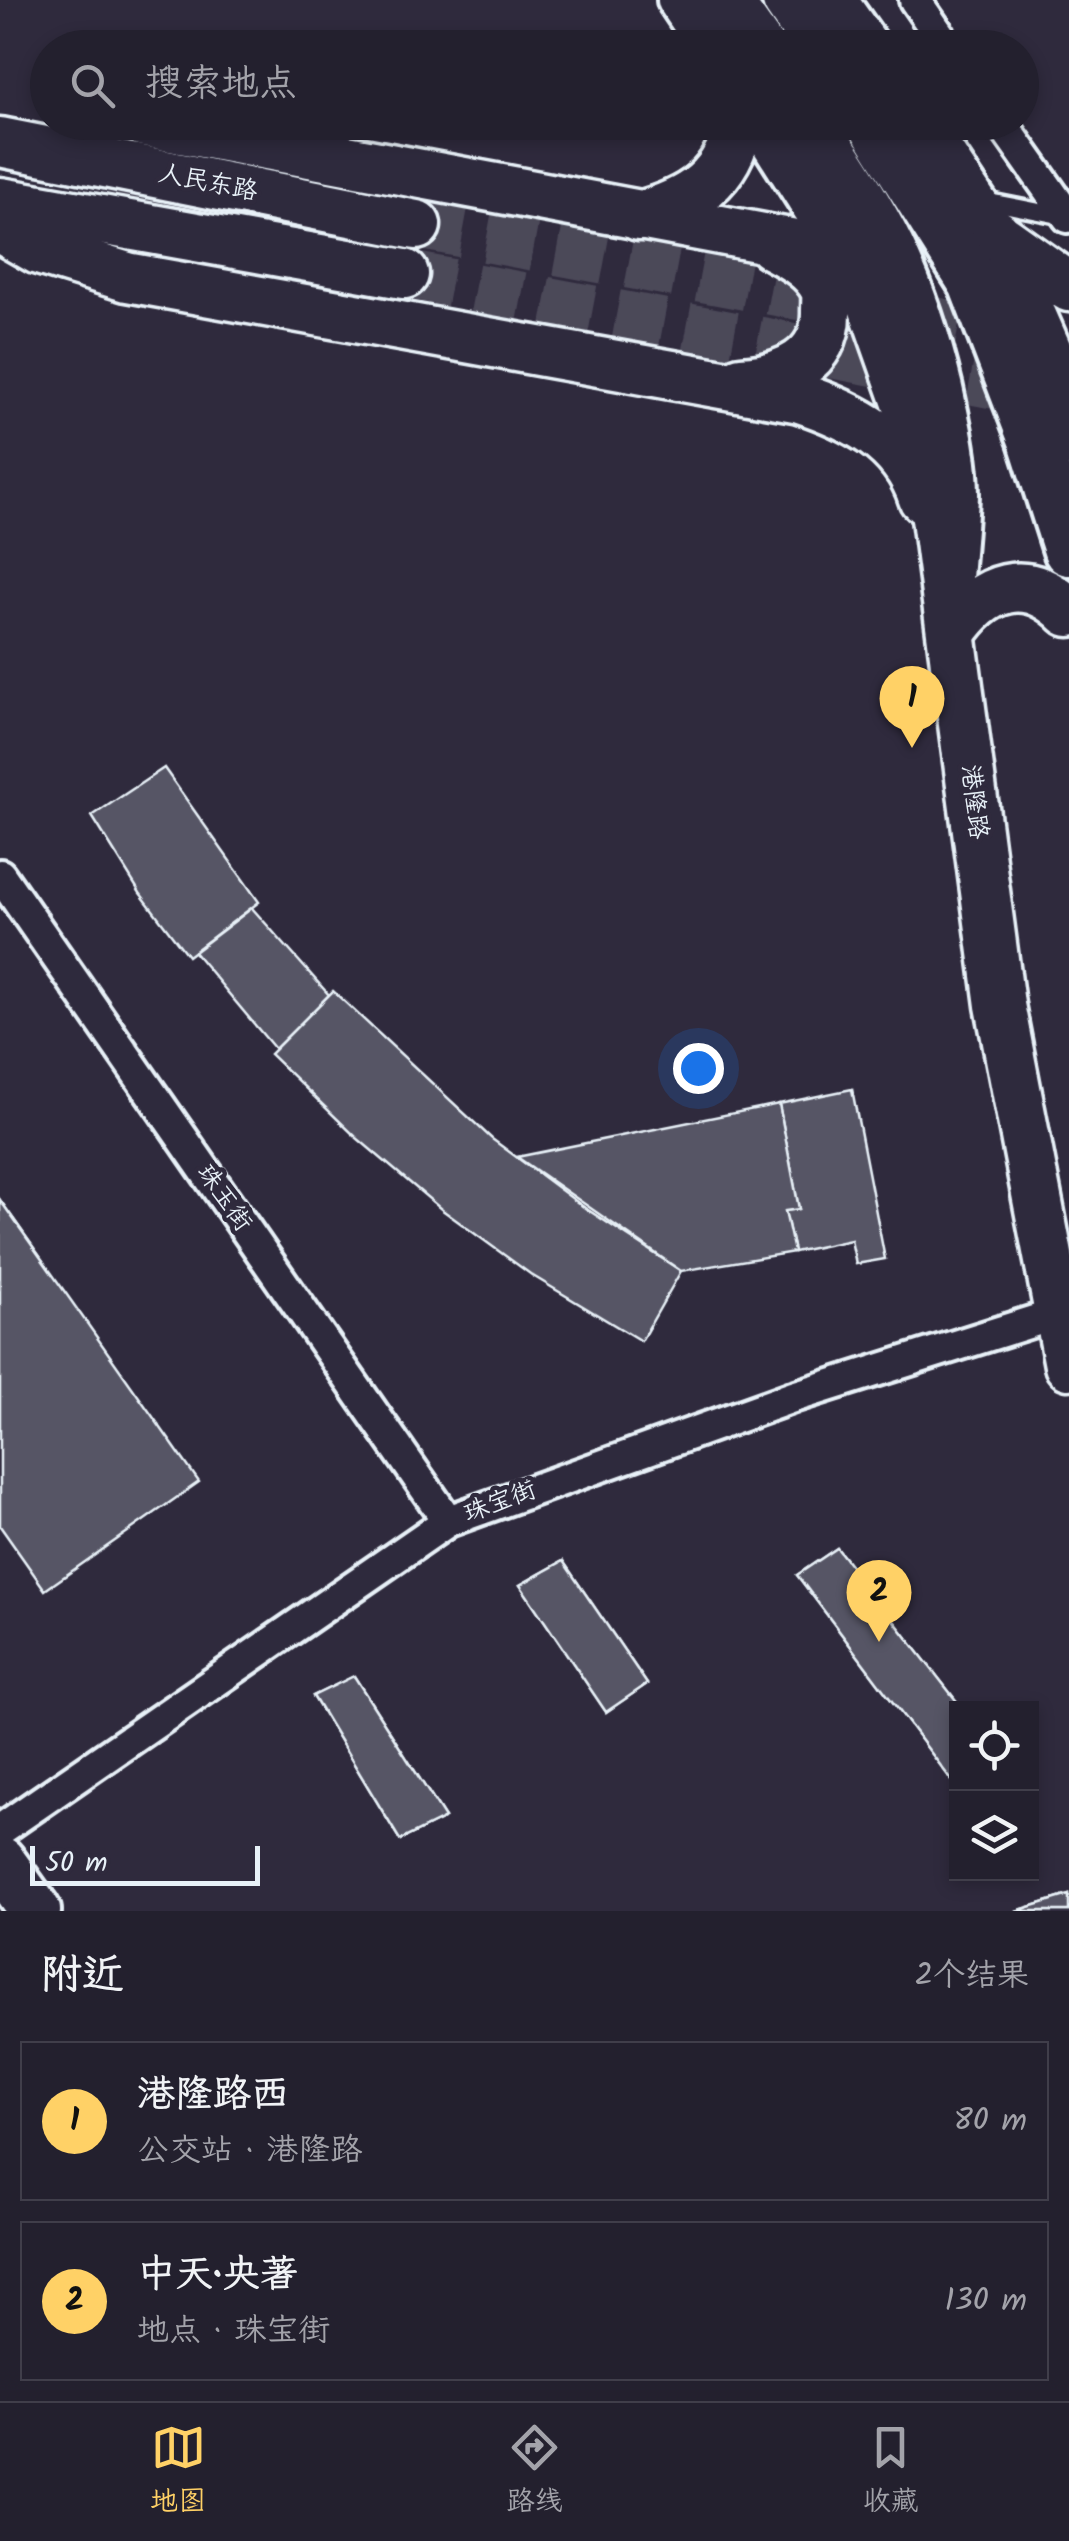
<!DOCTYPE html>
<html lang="zh">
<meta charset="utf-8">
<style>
body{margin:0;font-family:Kalam,"LXGW WenKai TC",sans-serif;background:#2b2836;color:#f1f3f6}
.controls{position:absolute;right:30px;bottom:30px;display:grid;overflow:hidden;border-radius:0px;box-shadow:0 5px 15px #0003}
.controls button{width:90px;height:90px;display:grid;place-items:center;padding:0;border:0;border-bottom:2px solid #403e4a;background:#23202e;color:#f1f3f6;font:50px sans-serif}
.scale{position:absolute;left:30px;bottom:25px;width:230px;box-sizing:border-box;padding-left:10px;border:5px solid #e8f1f8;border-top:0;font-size:28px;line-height:35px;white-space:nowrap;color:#e8f1f8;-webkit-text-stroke:8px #2f2a3d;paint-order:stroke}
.you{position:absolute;left:698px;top:1068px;width:35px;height:35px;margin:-25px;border:8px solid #fff;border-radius:50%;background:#1a73e8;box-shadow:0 0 0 15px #1a73e833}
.badge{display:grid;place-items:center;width:65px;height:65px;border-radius:50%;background:#ffd166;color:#111;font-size:32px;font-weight:700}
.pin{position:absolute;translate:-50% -82px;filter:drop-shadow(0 2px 5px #0008)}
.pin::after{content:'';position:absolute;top:52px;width:35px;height:30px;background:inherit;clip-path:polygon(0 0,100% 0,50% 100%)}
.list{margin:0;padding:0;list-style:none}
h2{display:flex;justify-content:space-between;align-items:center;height:130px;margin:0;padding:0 40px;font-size:42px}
h2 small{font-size:32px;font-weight:400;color:#a3a3aa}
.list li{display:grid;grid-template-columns:65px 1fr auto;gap:30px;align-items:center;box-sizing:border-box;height:160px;margin:0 20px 20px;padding:0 20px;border:2px solid #403e4a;border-radius:0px}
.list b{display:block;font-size:38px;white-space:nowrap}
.list p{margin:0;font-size:32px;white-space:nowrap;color:#a3a3aa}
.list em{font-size:32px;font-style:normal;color:#a3a3aa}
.icon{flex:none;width:55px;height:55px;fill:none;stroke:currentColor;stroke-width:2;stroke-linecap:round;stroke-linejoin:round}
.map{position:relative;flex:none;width:1069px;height:1911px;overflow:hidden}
.search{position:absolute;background:#23202e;box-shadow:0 5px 15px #0003;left:30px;right:30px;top:30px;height:110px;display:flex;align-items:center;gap:25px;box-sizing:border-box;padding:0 35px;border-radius:55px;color:#a3a3aa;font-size:38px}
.sheet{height:490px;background:#23202e}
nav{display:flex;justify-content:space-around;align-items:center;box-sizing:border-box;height:140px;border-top:2px solid #403e4a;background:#23202e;font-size:28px;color:#a3a3aa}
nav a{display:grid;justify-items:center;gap:5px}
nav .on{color:#ffd166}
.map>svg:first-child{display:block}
</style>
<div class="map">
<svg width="1069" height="1911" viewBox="0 0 1069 1911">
<rect width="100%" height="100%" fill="#2f2a3d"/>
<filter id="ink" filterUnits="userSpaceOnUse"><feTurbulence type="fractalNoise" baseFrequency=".01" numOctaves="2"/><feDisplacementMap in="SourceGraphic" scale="20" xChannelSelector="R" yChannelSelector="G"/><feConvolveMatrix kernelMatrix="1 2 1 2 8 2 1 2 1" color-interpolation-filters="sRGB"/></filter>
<g filter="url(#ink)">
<g fill="#575565" stroke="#e8f1f8" stroke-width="2.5">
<path d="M164,768L259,902L188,956L140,893L92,816Z"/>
<path d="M252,908L329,995L275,1049L194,952Z"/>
<path d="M333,991L492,1139L585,1208L681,1271L641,1341L533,1276L441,1209L357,1138L270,1054Z"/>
<path d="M852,1089L885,1259L856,1264L851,1240L794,1252L785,1211L799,1209L779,1104Z"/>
<path d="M779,1104L799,1209L785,1211L794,1252L681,1271L517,1157Z"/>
<path d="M0,1200L44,1262L0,1306Z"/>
<path d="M0,1200L199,1482L45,1590L0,1526Z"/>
<path d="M837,1548L962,1708H956V1786L797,1575Z"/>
<path d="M837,1548L962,1708H956V1786L797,1575Z"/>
<path d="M563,1561L647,1684L606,1712L520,1585Z"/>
<path d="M563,1561L647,1684L606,1712L520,1585Z"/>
<path d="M354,1676L445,1818L400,1840L313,1696Z"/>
<path d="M354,1676L445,1818L400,1840L313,1696Z"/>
<path d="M1069,1895V1911H1016Z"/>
<path d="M1069,1895V1911H1016Z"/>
</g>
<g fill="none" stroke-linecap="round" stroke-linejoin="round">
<g stroke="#4b4859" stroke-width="48" stroke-dasharray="48 24" stroke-linecap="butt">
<path d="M416,225L1026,338"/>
<path d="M404,274L1049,395"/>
</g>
<g stroke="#e8f1f8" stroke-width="22">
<path id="service" d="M981,200L1067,217"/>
</g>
<g stroke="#e8f1f8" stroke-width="38">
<g id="minor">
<path d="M915,0L948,48"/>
<path d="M1001,122L1068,217"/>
<path d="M0,875L448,1521"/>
<path d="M0,1830L448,1521L793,1397L1069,1310"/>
</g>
</g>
<g stroke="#e8f1f8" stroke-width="50">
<g id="secondary">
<path d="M679,0L711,48"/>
<path d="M835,0L869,48"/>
<path d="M760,122L843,253"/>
<path d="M922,122L996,234"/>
</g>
</g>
<g stroke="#e8f1f8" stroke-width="55">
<g id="primary">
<path d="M144,122L843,253L861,272L929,465L1000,1005L1069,1365"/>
<path d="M0,142L416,225"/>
<path d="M0,202L404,274"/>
<path d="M639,216C692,202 728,179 739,122"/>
<path d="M0,228L39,250L127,277L800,398C852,415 905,441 923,498"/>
<path d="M996,234L1048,353L1069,442"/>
<path d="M1003,240L1069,287"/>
<path d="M741,381C783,379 827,361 826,312C826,306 827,295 825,289C815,267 792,256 772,245"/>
<path d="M953,631C984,586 1026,570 1069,612"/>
</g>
</g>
<g stroke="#e8f1f8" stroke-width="58">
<g id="trunk">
<path d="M725,0L759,48"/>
<path d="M788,0L821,48"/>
<path d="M811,122C877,216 910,276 937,389C944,422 953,460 953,494C952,522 949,550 947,578"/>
<path d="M873,122L974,283L1033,437L1069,550"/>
<path d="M0,1862L35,1911"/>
</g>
</g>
<use href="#service" stroke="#2f2a3d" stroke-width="15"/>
<use href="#minor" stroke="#2f2a3d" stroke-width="30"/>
<use href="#secondary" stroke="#2f2a3d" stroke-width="42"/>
<use href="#primary" stroke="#2f2a3d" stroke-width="48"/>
<use href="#trunk" stroke="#2f2a3d" stroke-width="50"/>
</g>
</g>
<g text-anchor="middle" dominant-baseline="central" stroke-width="9" stroke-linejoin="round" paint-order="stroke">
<g font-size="25" fill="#e8f1f8" stroke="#2f2a3d">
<text transform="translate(208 183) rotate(11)">人民东路</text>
<text transform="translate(974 802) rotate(83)">港隆路</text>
<text transform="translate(224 1198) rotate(55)">珠玉街</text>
<text transform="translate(500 1502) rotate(-20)">珠宝街</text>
</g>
</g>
</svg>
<div class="controls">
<button><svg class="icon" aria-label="locate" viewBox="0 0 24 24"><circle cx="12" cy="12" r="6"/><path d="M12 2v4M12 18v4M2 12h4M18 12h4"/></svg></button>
<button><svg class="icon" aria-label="layers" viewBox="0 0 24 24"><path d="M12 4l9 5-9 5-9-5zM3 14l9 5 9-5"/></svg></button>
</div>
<div class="scale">50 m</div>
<div class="you"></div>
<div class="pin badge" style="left:912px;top:748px">1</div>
<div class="pin badge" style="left:879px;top:1642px">2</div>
<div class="search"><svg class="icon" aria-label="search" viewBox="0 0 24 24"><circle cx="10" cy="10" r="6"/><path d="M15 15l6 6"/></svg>搜索地点</div>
</div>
<section class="sheet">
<h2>附近<small>2个结果</small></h2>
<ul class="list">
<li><span class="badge">1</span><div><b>港隆路西</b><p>公交站 · 港隆路</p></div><em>80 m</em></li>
<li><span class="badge">2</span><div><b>中天·央著</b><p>地点 · 珠宝街</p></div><em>130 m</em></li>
</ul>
</section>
<nav>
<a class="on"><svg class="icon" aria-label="map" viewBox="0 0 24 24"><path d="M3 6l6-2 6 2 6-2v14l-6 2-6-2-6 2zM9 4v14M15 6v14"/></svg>地图</a>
<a><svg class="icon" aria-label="directions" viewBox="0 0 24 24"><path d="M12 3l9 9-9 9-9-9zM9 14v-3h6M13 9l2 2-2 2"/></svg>路线</a>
<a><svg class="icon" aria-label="saved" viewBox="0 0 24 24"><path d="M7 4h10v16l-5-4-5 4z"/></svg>收藏</a>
</nav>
